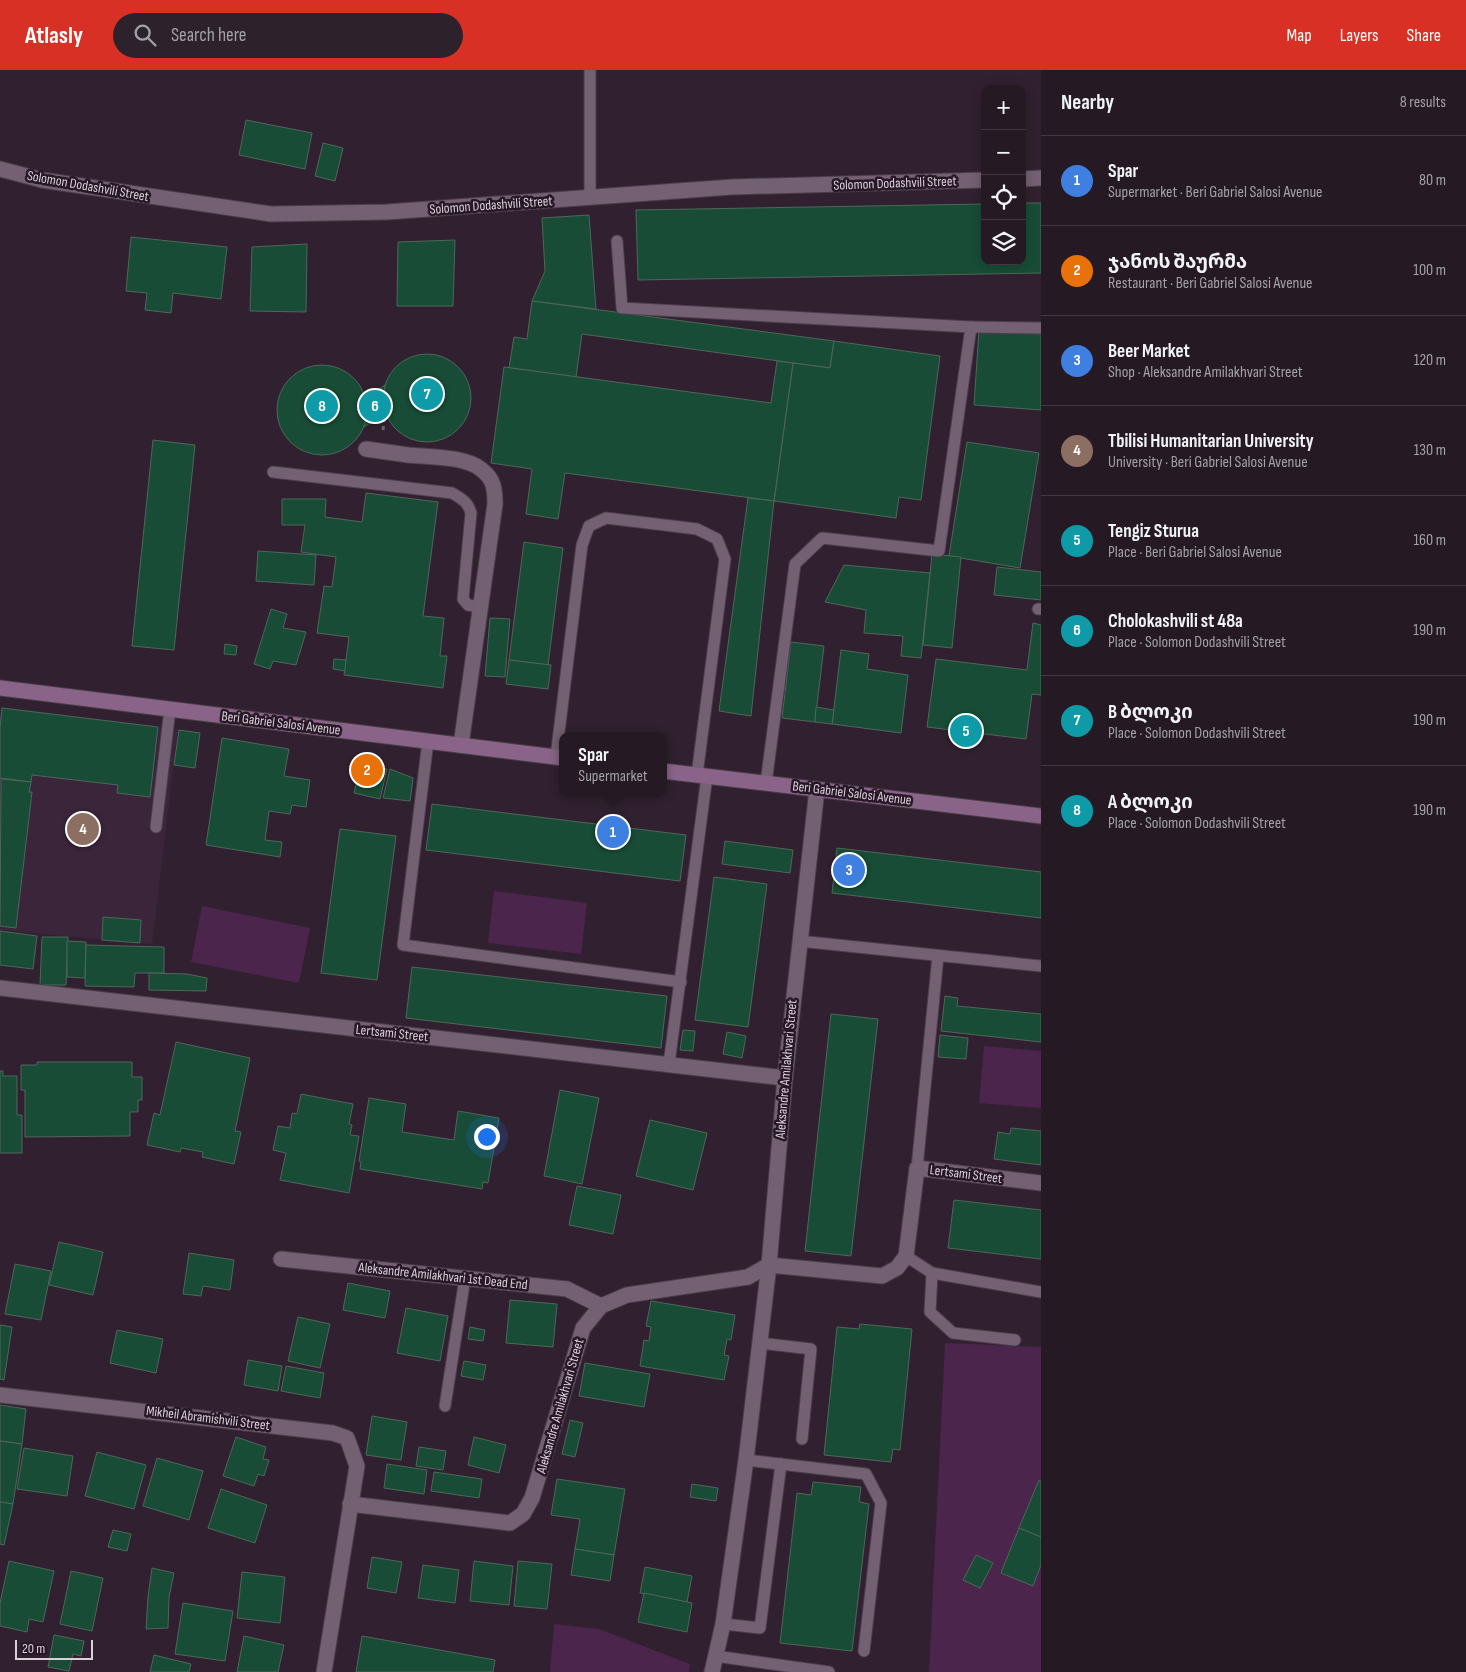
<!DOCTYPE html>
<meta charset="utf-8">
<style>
body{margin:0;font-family:"Sofia Sans Condensed","Noto Sans Georgian",sans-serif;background:#2d222c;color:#f1f3f6}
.controls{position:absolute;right:15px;top:15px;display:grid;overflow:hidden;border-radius:10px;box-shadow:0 2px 12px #0003}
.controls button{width:45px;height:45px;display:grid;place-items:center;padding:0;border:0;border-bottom:1px solid #423841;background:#251924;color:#f1f3f6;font:25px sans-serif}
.scale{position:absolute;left:15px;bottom:12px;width:78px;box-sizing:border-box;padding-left:5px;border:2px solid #dbd0da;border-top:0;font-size:14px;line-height:18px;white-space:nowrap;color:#dbd0da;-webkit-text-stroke:4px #271727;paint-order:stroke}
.you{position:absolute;left:486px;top:1066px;width:18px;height:18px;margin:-12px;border:4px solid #fff;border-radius:50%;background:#1a73e8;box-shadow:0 0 0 8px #1a73e833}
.badge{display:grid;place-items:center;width:32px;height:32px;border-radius:50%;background:#d93025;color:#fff;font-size:16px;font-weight:700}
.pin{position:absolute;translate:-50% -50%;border:2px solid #fff;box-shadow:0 1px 5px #0006}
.popup{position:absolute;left:559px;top:662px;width:108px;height:65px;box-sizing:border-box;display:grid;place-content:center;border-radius:10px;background:#251924;filter:drop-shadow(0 1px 4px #0005);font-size:16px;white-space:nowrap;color:#a3a0a6}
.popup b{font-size:19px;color:#f1f3f6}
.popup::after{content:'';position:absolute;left:50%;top:100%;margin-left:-10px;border:10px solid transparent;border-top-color:#251924}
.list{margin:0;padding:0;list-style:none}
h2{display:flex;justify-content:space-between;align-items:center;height:65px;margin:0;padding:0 20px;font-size:21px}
h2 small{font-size:16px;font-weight:400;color:#a3a0a6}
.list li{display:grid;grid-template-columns:32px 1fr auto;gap:15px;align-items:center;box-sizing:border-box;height:90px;padding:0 20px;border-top:1px solid #423841}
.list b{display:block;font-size:19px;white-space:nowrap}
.list p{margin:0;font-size:16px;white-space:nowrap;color:#a3a0a6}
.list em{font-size:16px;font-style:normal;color:#a3a0a6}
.icon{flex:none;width:28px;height:28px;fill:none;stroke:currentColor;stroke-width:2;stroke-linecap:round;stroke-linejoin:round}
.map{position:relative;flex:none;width:1041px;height:1602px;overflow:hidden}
header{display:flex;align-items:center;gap:30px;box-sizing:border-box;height:70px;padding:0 25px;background:#d93025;color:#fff}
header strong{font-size:24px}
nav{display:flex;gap:28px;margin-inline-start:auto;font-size:18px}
.search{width:350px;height:45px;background:#2d222c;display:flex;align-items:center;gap:12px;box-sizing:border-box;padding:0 18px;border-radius:28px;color:#a3a0a6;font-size:19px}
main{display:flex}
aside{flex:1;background:#251924}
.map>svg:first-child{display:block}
</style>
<header>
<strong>Atlasly</strong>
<div class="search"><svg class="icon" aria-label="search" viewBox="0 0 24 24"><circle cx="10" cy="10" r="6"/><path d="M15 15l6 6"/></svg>Search here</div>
<nav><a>Map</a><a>Layers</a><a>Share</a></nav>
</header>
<main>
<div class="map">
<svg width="1041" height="1602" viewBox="0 0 1041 1602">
<rect width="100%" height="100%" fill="#312130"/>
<path fill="#3a253a" d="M1,637L178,659L152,874L0,860V649Z"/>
<g fill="#4b254b">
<path d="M494,821L587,833L581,884L488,873Z"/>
<path d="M202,836L310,858L299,913L191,892Z"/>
<path d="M984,976L1041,981V1038L979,1033Z"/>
<path d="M945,1273L1041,1277V1602H929Z"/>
<path d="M554,1554L599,1559L690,1594L689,1602H550Z"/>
</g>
<g fill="#184c36" stroke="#4e675a">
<path d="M246,50L312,63L305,99L239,85Z"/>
<path d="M323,73L343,78L335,111L315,106Z"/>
<path d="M1022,133H1041V203L638,210L636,140L985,134V191H1022Z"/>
<path d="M589,145L596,239L532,231L545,201L542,148Z"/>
<path d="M131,167L227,177L221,229L173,223L171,243L145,240L147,223L126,221Z"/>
<path d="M455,170L453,236H397L398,172Z"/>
<path d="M307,174L306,242L250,241L252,177Z"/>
<path d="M532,231L834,271L830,298L582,264L576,307L509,298L514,267L527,269Z"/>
<path d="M979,260L1041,264V340L974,335Z"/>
<path d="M834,271L940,286L921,430L899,427L896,448L774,431L793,293L830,298Z"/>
<circle cx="427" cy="328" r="44"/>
<path d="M777,291L793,293L774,431L565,403L558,449L526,444L532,399L491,393L504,297L771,333Z"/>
<circle cx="322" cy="340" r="45"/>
<path d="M385,315L383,329L385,343L364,357L368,342L366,328Z"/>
<path d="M153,370L195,375L174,580L132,576Z"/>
<path d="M967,372L1039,383L1020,498L949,486Z"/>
<path d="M366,423L438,432L423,546L444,548L440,586H447L443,618L344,605L349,567L317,563L324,516L332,517L336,487L301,482L305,455H282V429H326L325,447L362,452Z"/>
<path d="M748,428L774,431L751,646L719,641Z"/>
<path d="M524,472L563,478L548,595L509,590Z"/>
<path d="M258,481L316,485L314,515L256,511Z"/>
<path d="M932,484L961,487L952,578L923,575Z"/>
<path d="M844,495L930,503L921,588L901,586L903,566L864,563L866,540L825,532Z"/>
<path d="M997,497L1041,502V530L994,525Z"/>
<path d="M271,539L287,544L283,558L306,562L296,595L273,591L270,599L254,594Z"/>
<path d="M490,548L510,549L505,607L485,606Z"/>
<path d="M1033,553L1041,555V625L1032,624L1026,669L927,657L936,589L1027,600Z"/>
<path d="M791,572L824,576L815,652L782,648Z"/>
<path d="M225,574L237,576L236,585L224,584Z"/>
<path d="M841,580L869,584L867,599L908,605L901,663L832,654Z"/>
<path d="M334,589L346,590L345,601L333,599Z"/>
<path d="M509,590L551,595L548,619L506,614Z"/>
<path d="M816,637L834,640L832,654L815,652Z"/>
<path d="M2,638L158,657L150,727L117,723L118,715L32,705L31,712L0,708V658Z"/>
<path d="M179,660L200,663L195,698L174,695Z"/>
<path d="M222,668L289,679L284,706L310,710L306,737L292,735L290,744L269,741L265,770L282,772L280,787L206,775Z"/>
<path d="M361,693L387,699L380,729L354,723Z"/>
<path d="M390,699L413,708L410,731L383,728Z"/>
<path d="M1,709L31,712L29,722H32L16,858L0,856Z"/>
<path d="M432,734L686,765L680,811L426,780Z"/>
<path d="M340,759L396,766L377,910L321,903Z"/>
<path d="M725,771L793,780L790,803L722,794Z"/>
<path d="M837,778L1041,802V848L832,823Z"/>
<path d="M714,807L767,814L748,957L695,950Z"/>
<path d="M103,847L141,850L140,873L102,870Z"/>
<path d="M0,861L37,866L33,899L0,895Z"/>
<path d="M42,867H68L66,915H40Z"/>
<path d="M67,871L86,872L85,908L67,907Z"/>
<path d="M86,875L164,877V903H135L134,917L85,916Z"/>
<path d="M412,897L667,926L661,978L406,948Z"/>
<path d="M149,903L187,904L207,908L206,921L149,920Z"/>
<path d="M945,926L958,928L957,936L1041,944V972L941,961Z"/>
<path d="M831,944L878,949L851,1186L805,1181Z"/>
<path d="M683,960L695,961L693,981L680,980Z"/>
<path d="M727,962L746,966L742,988L723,984Z"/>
<path d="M940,965L968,968L966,989L938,987Z"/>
<path d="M176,972L250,988L235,1061L241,1062L234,1094L202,1087L203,1082L181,1078L180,1082L147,1075L154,1043L160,1045Z"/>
<path d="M37,992H132V1007H142V1030H138V1042H130V1066L25,1067V1020H21V995H37Z"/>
<path d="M0,1001H3V1006H17V1045H22V1083H0Z"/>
<path d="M560,1020L599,1028L582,1114L544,1106Z"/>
<path d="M301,1024L353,1034L349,1054L352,1055L350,1065L359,1066L349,1123L280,1110L286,1083L273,1080L278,1056L290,1058L292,1043L297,1044Z"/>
<path d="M369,1028L406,1034L402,1062L454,1070L458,1041L499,1048L488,1113L483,1112L482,1119L360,1099L361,1092L359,1091Z"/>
<path d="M650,1050L707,1063L693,1120L636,1106Z"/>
<path d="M1011,1058L1041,1061V1095L994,1089L998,1062L1010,1064Z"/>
<path d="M577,1116L621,1125L613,1164L569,1155Z"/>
<path d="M954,1130L1041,1140V1189L948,1178Z"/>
<path d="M59,1172L103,1182L93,1225L49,1215Z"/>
<path d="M189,1183L234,1190L230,1220L203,1216L201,1226L183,1224Z"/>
<path d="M15,1194L51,1201L41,1250L5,1244Z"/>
<path d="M348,1213L390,1221L385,1248L343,1240Z"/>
<path d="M510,1230L557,1234L553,1277L506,1273Z"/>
<path d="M651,1231L735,1245L731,1270L727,1269L724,1285L729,1286L724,1310L640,1296L644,1270L649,1271L651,1257L646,1256Z"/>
<path d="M406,1238L448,1246L440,1291L397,1283Z"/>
<path d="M298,1247L330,1254L320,1298L288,1291Z"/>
<path d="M860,1254L912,1259L900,1380L893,1379L891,1392L824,1385L837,1257L859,1259Z"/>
<path d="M0,1255L12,1257L4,1310L0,1309Z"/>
<path d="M470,1257L485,1260L483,1271L468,1269Z"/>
<path d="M117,1260L163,1269L156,1303L110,1293Z"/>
<path d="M248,1290L282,1296L278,1321L244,1315Z"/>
<path d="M464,1291L486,1295L483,1310L461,1306Z"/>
<path d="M585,1293L650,1304L644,1337L579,1326Z"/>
<path d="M286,1296L324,1303L320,1328L281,1321Z"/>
<path d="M0,1335L26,1339L22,1374L0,1371Z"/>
<path d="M372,1346L407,1352L401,1390L366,1385Z"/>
<path d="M570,1350L583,1353L575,1387L562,1384Z"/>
<path d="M236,1367L266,1377L263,1389L269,1390L264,1406L258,1404L254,1416L223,1406Z"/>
<path d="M474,1367L506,1375L499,1403L468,1395Z"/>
<path d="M0,1371L22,1374L13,1434L0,1432Z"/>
<path d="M419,1377L446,1381L443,1400L416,1396Z"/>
<path d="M24,1378L73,1386L67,1426L17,1419Z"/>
<path d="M97,1382L146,1395L134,1439L85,1426Z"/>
<path d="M157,1388L203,1401L189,1450L143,1436Z"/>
<path d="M387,1394L427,1400L424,1424L384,1418Z"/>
<path d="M434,1402L482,1409L479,1428L431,1421Z"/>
<path d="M557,1409L625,1419L614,1485L575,1479L580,1449L551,1445Z"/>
<path d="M1039,1410L1041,1411V1467L1019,1458Z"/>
<path d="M813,1412L861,1417L859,1432L869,1434L852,1581L780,1573L797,1423L811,1425Z"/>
<path d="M692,1414L718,1418L716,1431L690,1427Z"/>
<path d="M221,1419L267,1435L255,1473L208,1458Z"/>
<path d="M0,1432L13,1434L4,1475L0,1474Z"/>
<path d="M1019,1458L1041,1467V1495L1033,1516L1001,1503Z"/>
<path d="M113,1460L131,1464L127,1481L108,1477Z"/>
<path d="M575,1479L614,1485L610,1511L571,1505Z"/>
<path d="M976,1485L993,1493L980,1518L963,1510Z"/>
<path d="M372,1487L402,1492L396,1523L367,1518Z"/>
<path d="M9,1491L54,1501L43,1552L29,1549L27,1562L0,1556V1533Z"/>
<path d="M474,1491L513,1496L509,1535L470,1531Z"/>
<path d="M518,1491L552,1494L547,1539L514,1536Z"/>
<path d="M423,1495L459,1500L455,1533L418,1528Z"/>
<path d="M645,1497L692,1506L687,1532L640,1523Z"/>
<path d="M152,1498L174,1503L169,1527L168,1558L146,1559L148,1527Z"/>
<path d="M71,1501L103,1508L92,1561L60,1554Z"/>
<path d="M242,1502L285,1507L280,1553L237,1548Z"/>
<path d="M644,1523L692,1533L687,1562L638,1552Z"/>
<path d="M183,1533L233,1541L225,1591L175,1584Z"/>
<path d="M54,1565L84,1571L81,1586L73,1584L69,1601L48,1597Z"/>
<path d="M244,1566L284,1575L278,1602H237Z"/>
<path d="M362,1566L495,1590L493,1602H356Z"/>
<path d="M154,1585L191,1594L189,1602H150Z"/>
</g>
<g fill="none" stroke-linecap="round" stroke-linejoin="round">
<g stroke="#4b3d4a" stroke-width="13">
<g id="lane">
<path d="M590,0V128"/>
<path d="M617,171L622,238L971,257L939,481L822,468L795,494L766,713"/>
<path d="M971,257L1041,258"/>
<path d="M273,402L452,423C462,429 468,432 471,443L463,529L468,535L480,537"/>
<path d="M1038,539H1041"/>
<path d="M428,671L403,875L681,912"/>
<path d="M556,687L582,475L589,456L606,448L697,459L717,469L725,489L697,705"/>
<path d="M156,757L170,639"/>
<path d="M799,871L1041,896"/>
<path d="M669,994L707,706"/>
<path d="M917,1098L938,886"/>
<path d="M906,1186L932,1203L1041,1222"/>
<path d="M932,1203L930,1242L953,1263L1015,1270"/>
<path d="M760,1273L811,1279L802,1369"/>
<path d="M445,1336L465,1208"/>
<path d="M746,1390L866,1404L881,1433L864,1581"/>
<path d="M723,1554L760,1558L781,1394"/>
<path d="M715,1586L829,1602"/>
</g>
</g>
<g stroke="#4b3d4a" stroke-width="17">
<g id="street">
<path d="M0,99L42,110L271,144L387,142L732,117L985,110"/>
<path d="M1022,109L1041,108"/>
<path d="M366,379C380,381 394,383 408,385C429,387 466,386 482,400C494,409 495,420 495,434L461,675"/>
<path d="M0,918L785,1008"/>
<path d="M281,1189L567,1219L601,1236"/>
<path d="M0,1325L333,1363L347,1368L357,1396L324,1602"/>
<path d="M350,1434L510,1453L523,1444L532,1428L583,1258L601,1236L627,1225L748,1207L769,1195L785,1008L817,719"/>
<path d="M712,1602L723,1554L746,1390L769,1195L882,1206L897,1198L906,1186L917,1098L1041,1113"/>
</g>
</g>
<g stroke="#4b3d4a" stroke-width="17">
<g id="secondary">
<path d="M0,618L563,688"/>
<path d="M663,701L1041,746"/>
</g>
</g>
<path stroke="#6f616e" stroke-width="3" stroke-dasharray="4 4" stroke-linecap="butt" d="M383,360L385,343"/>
<use href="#lane" stroke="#736072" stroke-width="11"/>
<use href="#street" stroke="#736072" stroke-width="15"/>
<use href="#secondary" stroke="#896488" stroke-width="15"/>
</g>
<g text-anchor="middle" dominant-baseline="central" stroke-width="5" stroke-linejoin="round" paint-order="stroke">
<g font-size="14" fill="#dbd0da" stroke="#271727">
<text transform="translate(895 113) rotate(-2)">Solomon Dodashvili Street</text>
<text transform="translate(88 116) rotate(10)">Solomon Dodashvili Street</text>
<text transform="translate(491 135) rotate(-4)">Solomon Dodashvili Street</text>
<text transform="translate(281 653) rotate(7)">Beri Gabriel Salosi Avenue</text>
<text transform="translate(852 723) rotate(7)">Beri Gabriel Salosi Avenue</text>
<text transform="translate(392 963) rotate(6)">Lertsami Street</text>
<text transform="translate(786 999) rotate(-85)">Aleksandre Amilakhvari Street</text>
<text transform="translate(966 1104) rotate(7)">Lertsami Street</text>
<text transform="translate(443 1206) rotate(6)">Aleksandre Amilakhvari 1st Dead End</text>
<text transform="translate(560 1336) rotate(-74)">Aleksandre Amilakhvari Street</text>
<text transform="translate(208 1348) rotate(7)">Mikheil Abramishvili Street</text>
</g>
</g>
</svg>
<div class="controls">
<button>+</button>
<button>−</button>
<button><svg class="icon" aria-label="locate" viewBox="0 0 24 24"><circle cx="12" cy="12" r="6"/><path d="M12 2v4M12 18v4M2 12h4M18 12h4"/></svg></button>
<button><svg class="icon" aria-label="layers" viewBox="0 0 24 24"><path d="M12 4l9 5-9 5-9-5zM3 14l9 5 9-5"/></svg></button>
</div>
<div class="scale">20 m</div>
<div class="you"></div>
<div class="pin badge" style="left:613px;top:762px;background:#3f7fe0">1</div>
<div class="popup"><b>Spar</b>Supermarket</div>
<div class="pin badge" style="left:367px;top:700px;background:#e8710a">2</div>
<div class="pin badge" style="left:849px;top:800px;background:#3f7fe0">3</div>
<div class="pin badge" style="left:83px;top:759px;background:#8d6e63">4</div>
<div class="pin badge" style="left:966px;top:661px;background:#0f9aa8">5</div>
<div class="pin badge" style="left:375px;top:336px;background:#0f9aa8">6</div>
<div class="pin badge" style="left:427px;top:324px;background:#0f9aa8">7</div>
<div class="pin badge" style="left:322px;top:336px;background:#0f9aa8">8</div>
</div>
<aside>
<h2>Nearby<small>8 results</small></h2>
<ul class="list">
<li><span class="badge" style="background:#3f7fe0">1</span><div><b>Spar</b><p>Supermarket · Beri Gabriel Salosi Avenue</p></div><em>80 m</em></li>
<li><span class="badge" style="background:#e8710a">2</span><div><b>ჯანოს შაურმა</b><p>Restaurant · Beri Gabriel Salosi Avenue</p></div><em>100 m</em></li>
<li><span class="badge" style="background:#3f7fe0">3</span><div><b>Beer Market</b><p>Shop · Aleksandre Amilakhvari Street</p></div><em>120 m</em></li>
<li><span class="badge" style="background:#8d6e63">4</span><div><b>Tbilisi Humanitarian University</b><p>University · Beri Gabriel Salosi Avenue</p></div><em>130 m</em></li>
<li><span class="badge" style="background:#0f9aa8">5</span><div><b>Tengiz Sturua</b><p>Place · Beri Gabriel Salosi Avenue</p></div><em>160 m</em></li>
<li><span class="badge" style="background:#0f9aa8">6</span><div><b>Cholokashvili st 48a</b><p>Place · Solomon Dodashvili Street</p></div><em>190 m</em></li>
<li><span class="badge" style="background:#0f9aa8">7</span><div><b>B ბლოკი</b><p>Place · Solomon Dodashvili Street</p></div><em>190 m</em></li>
<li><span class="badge" style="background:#0f9aa8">8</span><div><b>A ბლოკი</b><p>Place · Solomon Dodashvili Street</p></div><em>190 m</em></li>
</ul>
</aside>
</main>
